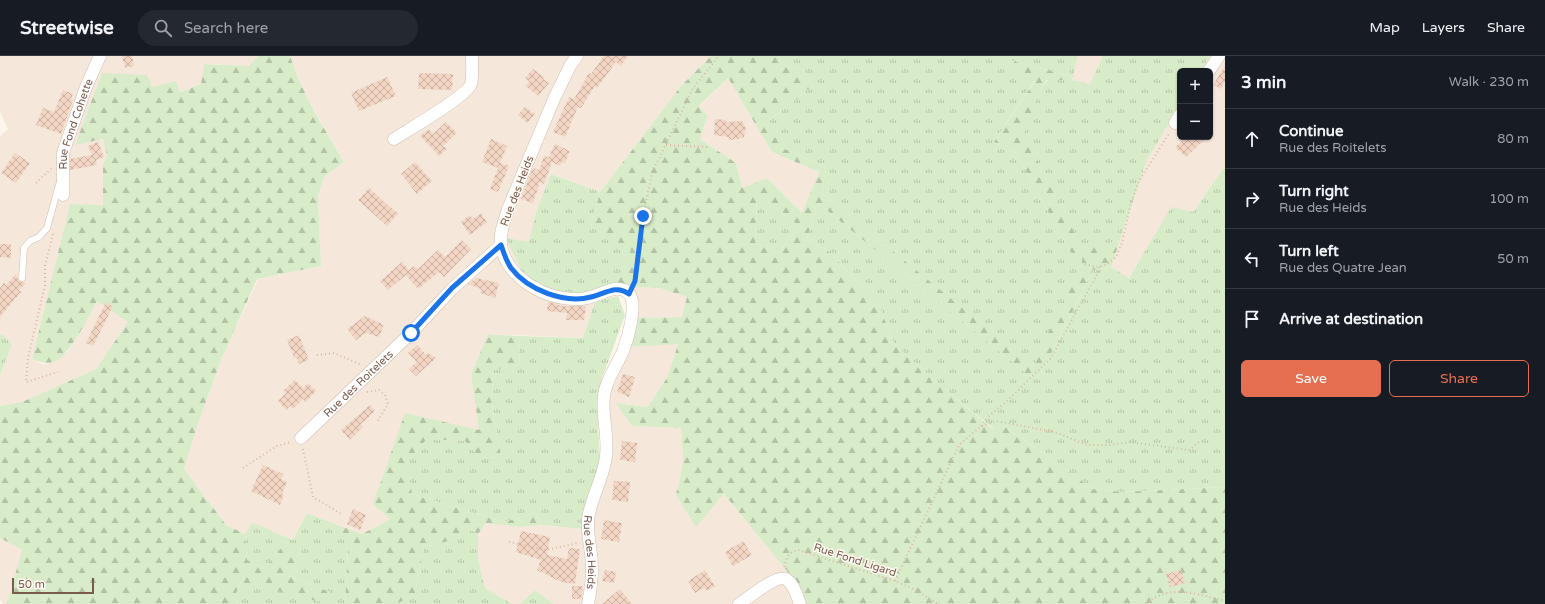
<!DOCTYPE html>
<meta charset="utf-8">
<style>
body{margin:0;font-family:"Varela Round",sans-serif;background:#242831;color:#f1f3f6}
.controls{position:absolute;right:12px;top:12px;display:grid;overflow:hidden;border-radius:6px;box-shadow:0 1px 3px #0004}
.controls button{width:36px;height:36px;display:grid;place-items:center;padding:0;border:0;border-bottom:1px solid #363941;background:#171b24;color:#f1f3f6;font:20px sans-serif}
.scale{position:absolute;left:12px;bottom:10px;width:82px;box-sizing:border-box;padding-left:4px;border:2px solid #7a5c4d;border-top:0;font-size:11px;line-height:14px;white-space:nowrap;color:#7a5c4d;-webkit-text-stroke:3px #fffaf3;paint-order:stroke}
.stop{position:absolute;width:12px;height:12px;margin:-9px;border:3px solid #1a73e8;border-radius:50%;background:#fff}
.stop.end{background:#1a73e8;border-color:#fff;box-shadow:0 1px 4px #0008}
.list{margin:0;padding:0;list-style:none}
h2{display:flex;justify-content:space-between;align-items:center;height:52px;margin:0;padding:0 16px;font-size:17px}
h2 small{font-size:13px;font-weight:400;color:#9ea1a6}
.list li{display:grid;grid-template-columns:26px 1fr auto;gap:12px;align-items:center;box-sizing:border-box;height:60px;padding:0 16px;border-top:1px solid #363941}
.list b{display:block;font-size:15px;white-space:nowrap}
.list p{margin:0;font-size:13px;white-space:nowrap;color:#9ea1a6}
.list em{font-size:13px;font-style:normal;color:#9ea1a6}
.actions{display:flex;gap:8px;padding:12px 16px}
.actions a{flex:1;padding:9px 0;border:1px solid #e76f51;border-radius:6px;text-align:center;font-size:14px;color:#e76f51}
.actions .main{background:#e76f51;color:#fff}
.icon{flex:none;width:22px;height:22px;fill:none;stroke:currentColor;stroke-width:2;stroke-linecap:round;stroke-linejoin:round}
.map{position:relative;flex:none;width:1225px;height:548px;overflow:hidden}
header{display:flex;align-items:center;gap:24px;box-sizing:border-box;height:56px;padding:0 20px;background:#171b24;border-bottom:1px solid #363941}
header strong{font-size:19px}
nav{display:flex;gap:22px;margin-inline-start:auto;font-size:14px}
.search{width:280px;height:36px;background:#242831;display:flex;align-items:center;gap:10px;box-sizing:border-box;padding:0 14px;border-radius:22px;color:#9ea1a6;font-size:15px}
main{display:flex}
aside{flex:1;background:#171b24}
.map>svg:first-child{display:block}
</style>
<header>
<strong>Streetwise</strong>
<div class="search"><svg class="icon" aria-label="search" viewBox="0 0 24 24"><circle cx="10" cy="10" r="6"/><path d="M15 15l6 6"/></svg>Search here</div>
<nav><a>Map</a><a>Layers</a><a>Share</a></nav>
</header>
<main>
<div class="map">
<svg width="1225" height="548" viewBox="0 0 1225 548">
<defs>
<pattern id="grass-tufts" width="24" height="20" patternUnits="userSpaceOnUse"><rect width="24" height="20" fill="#d8ecc9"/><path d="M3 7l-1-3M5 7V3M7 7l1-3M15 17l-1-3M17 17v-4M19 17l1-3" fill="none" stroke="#b4c2a5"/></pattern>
<pattern id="forest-firs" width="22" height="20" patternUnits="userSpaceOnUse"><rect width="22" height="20" fill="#d8ecc9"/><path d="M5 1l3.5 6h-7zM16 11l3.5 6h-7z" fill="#b4c2a5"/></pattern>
<pattern id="building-cross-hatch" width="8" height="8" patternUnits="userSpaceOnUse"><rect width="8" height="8" fill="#f3d5c3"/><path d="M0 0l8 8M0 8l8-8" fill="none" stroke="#cab0a1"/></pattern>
</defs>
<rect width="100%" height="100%" fill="#fdf6ec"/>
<g fill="#f5e8da">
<path d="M0,0H258L249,10L204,8L201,28L179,36L75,88L103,83L107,100L103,108V150L70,148L32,303L43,308L55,306L69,294L97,245L128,266L96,313L22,346L0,350V320L12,288L2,278L0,279V80L8,73L0,56Z"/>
<path d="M290,0H711L681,30L600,136L551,118L536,156L523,218L558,239L595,245L583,282L488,278L471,318L479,374L390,463L362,478L307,457L293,484L252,466L245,478L226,469L184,413L198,367L220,307L258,223L321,210L318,140L324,121L344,106L310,47L297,22Z"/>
<path d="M1078,0H1103L1090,28L1072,24Z"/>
<path d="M1210,0H1225V110L1193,156L1171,152L1129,222L1111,211L1147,104L1180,49V81H1210V15H1201Z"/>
<path d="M728,22L772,96L819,116L802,157L767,122L742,133L736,107L700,83L707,60L699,51Z"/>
<path d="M634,231L659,232L687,241L682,261L635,262Z"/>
<path d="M678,287L667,322L647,351L617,347L632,370L681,372L683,407L676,439L696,470L724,438L787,515L739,548H554L535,534L520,548H512L485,532L478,503V478L486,467L521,471L541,469L583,473L600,437L607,334L629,291Z"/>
<path d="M0,482L22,494L7,548H3L0,544Z"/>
<path d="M787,520L796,548H745Z"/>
</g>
<g fill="url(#grass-tufts)">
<path d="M779,0H1078L1073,21L1005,3L1002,8L1035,24L994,86L1016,97L1070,195L1084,204L1033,311L822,137L826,112L785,93L769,65L813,29L802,13L782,9Z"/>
<path d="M1103,0H1210L1201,15H1180V49L1147,104L1120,184L1083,195L1023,78L1040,34L1048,24H1072L1090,28Z"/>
<path d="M1225,110V431L1121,436L1093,433L1001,368L994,373L949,337L894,288L879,249L827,194L807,184L818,147L1029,320L1041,318L1093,214L1111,211L1129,222L1171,151L1193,156Z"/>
<path d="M551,118L600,136L591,170L632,194L615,228L594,238L555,236L523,218L506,182L529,186L536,156Z"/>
<path d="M757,138L796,168L793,177L779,198L755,186Z"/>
<path d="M618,240L625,259L600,328L598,369L600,406L583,473L541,469L536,457L503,466L412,438L407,405L427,383L465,385L480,402L501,401L491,343L494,314L519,309L520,280L583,282L595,245Z"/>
<path d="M2,278L12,288L0,320V279Z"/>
<path d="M307,457L338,469L348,492L345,548H238L234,542L241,526L267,532L330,536L289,520L303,500L265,513L247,504L245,478L252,466L293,484Z"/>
<path d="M462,473L473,475L478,478V503L485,532L512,548H397L415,537L424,491L457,483Z"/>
<path d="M535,534L554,548H520Z"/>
</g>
<g fill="url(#forest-firs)" fill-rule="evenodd">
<path d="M258,0H290C302,38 324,72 344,106L324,121L318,140L321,210L257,223L220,307L198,367L184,413L226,469L245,478L247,504L265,513L283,490L303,500L289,520L330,536L329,548L241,526L234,542L238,548H7L22,494L0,482V350L22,346L96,313L128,266L97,245C90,259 67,303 54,306C45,308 40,306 32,303L70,148L103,149V108L107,100L103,83L75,89L102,17L147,19L152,31L176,25L180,36L201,28L204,8L249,10Z"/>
<path d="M711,0H779L782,9L802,13L813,29L769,65L786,89L785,93L826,112L822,137L1033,310L1083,204L1070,195L1016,97L994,86L1035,25L1002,8L1005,3L1073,21L1072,24H1047L1040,34L1024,78L1083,194L1120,184L1111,211L1093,214L1041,318L1029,320L818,147L807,184L827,194L879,249L894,288L949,337L993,373L1001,368L1093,433L1121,436L1225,431V548H801L787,515L724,438L696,471L676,439L683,407L681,372L632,370L616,347L647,351L667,322L678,288L629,291L635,262L682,261L687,241L659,232L634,231L615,228L631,194L591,170L600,136L681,30ZM728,22L772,96L819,116L802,157L767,122L742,132L736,107L700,83L707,60L699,50ZM757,138L796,168L793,177L779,198L755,186Z"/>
<path d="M488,278L520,280L519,309L494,314L491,343L501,401L480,402L465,385L427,383L407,405L412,438L503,466L536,457L541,469L521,471L486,467L478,478L473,475L462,473L457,483L424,491L415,537L397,548H345L348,492L338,469L362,478L390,463L373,448L405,357L479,374L471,318Z"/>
</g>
<g fill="url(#building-cross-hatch)">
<path d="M122,0H132L134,10L125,12Z"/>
<path d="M604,0H628L621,10L616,6L597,32L595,30L581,52L578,51L565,81L553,76L569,41L574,43L589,17L591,18Z"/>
<path d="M1225,10V26L1221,33L1213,29Z"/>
<path d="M533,13L544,21L543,23L549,27L538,40L526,30L529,25L525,22Z"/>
<path d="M419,17L453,18L452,34L418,33Z"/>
<path d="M387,21L396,40L359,55L351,37Z"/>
<path d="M63,34L73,38L71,43L73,44L61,78L36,69L43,52L54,56Z"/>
<path d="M525,51L535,58L527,67L518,59Z"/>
<path d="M715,63L726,64V66L742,65L746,72L744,81L738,83L728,84L729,81L714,79Z"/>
<path d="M446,66L457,77L443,90L447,93L439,100L420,80L429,73L433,78Z"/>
<path d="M1186,81H1207L1186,101L1175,91Z"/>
<path d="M491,83L507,90L498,112L482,106Z"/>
<path d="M98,86L104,101L96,104L97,109L70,114V103L92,99L88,90Z"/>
<path d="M555,88L570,95L565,107L562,106L560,110L552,106L544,128L540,126L533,147L521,143L533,112L539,114L544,100L549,101Z"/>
<path d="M15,97L30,107L16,127L1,117Z"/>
<path d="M415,106L432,125L417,138L401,118Z"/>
<path d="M500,107L509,110L498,136L490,133Z"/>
<path d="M369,132L398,158L387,170L358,144Z"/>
<path d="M481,157L487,166L470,179L461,166L470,159L473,163Z"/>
<path d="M462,184L471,193L444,221L439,216L418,233L406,219L388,234L380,225L402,206L409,214L414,210L418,213L438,194L445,201Z"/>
<path d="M0,188H11V202L0,201Z"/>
<path d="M16,218L19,225L26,227L19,234L21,236L0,261V232L4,227L6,229Z"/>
<path d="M476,222L499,227L495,242L480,237L481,233L468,228Z"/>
<path d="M106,246L113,250L93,290L86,287Z"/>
<path d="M548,246L563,250H586L584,264H566L567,257L547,255Z"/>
<path d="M365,260L384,269L379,281L366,277L356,284L347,273Z"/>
<path d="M299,279L309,304L299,308L296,301L294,302L287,284Z"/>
<path d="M417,289L426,299L428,297L436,302L416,320L409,313L417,306L408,297Z"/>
<path d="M623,318L635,321L629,341L617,336Z"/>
<path d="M295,324L303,332L308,327L316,335L306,346L303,343L293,353L290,350L286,354L278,345L286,337L283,335Z"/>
<path d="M370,349L375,355L360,369L363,371L350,384L341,374Z"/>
<path d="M622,385L637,387L635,406L620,404Z"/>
<path d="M263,409L283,418L281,423L287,426L282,438L284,439L280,449L251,435Z"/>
<path d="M614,425L630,426L628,446L612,444Z"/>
<path d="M353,453L366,459L360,474L347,468Z"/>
<path d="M604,464L622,467L619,486L601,483Z"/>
<path d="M521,475L550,481L547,499L567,503L569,492L580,493L575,528L561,526L537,514L541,504L516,496Z"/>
<path d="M743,485L752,499L733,510L725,496Z"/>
<path d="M605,514L616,516L614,527L602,525Z"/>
<path d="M705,514L715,530L707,535L704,532L695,537L688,525Z"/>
<path d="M1181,514L1185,527L1170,531L1166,518Z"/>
<path d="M572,530H583L581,543H572Z"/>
<path d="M620,533L632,548H602Z"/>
</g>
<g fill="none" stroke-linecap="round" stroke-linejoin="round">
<g stroke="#d1beb0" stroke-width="7">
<path id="service" d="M22,222L24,192L30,185L39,181L47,172L60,125"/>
</g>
<g stroke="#d1beb0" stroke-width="13">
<g id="minor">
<path id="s1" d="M577,0L570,10L554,43L508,153C505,164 499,177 501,189C507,223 545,243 576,243C590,244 601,236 614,233C620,232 627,234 630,239C637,251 628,282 623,295C618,307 610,318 606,331C599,351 609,378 606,400C604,420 593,438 589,458C585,476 593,496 592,515C592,526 590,537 588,548"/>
<path d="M1209,15L1219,0"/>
<path d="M1175,67L1180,59"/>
<path d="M394,83C408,74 467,40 471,28C473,19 472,9 472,0"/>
<path id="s2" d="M63,139V97L86,31L100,0"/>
<path id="s3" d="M301,382L411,277L452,233L501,189"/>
<path d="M739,548C747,543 777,518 786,523C794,528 797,540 800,548"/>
</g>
</g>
<g stroke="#d9b8a5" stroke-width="2" stroke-dasharray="1 3" stroke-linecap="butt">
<path d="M666,89L707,91"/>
<path d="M36,127L52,112"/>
<path d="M53,178L45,210V229L28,302L26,326L58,316"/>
<path d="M1085,208L1096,211L1106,209L1116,201L1122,187L1131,147L1139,125L1170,76"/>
<path d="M634,227L639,201L643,160L652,117L693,32L719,0"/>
<path d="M317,299L334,297L362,309"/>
<path d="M367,336L379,334L385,339L388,348L377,366"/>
<path d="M981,370L990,359L1006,346L1051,302L1098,217L1100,210"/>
<path d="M303,393L313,441L343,459"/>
<path d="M243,412L277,390L291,386"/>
<path d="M509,486L546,494L578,487"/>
<path d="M784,511C787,502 788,496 798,494L895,525L916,534L938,548"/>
<path d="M895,525L959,389L980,371L996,365L1055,376L1087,389H1109L1129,386L1189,394L1200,385"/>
<path d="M1145,548C1172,527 1195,538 1225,545"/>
</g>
<use href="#service" stroke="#fff" stroke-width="6"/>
<use href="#minor" stroke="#fff" stroke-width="12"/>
</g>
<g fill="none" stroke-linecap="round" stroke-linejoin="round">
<path stroke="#1a73e8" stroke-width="5" d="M411,277L452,232L501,189C504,197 506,205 511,212C528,234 564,248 591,241C605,238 616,228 629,238L635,225L643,160"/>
</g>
<g text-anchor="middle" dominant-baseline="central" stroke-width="3" stroke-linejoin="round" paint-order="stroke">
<g font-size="11" fill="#7a5c4d" stroke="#fffaf3">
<text stroke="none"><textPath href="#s2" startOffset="73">Rue Fond Cohette</textPath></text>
<text transform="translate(517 135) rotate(-69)">Rue des Heids</text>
<text stroke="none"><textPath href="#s3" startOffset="79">Rue des Roitelets</textPath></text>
<text stroke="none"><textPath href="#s1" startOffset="628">Rue des Heids</textPath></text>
<text transform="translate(855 504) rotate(18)">Rue Fond Ligard</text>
</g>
</g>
</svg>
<div class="controls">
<button>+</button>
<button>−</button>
</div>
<div class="scale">50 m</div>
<div class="stop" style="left:411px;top:277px"></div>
<div class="stop end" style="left:643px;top:160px"></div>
</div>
<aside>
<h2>3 min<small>Walk · 230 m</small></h2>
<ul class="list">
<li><svg class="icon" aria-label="ahead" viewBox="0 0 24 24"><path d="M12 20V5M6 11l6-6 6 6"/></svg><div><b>Continue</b><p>Rue des Roitelets</p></div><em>80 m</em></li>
<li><svg class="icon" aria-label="right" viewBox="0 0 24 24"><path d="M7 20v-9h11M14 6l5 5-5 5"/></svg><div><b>Turn right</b><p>Rue des Heids</p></div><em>100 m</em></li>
<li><svg class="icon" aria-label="left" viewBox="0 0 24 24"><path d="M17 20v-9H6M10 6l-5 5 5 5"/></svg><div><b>Turn left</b><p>Rue des Quatre Jean</p></div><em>50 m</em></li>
<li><svg class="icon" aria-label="arrive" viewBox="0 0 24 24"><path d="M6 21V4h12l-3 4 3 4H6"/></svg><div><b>Arrive at destination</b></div></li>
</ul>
<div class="actions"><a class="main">Save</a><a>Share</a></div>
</aside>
</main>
